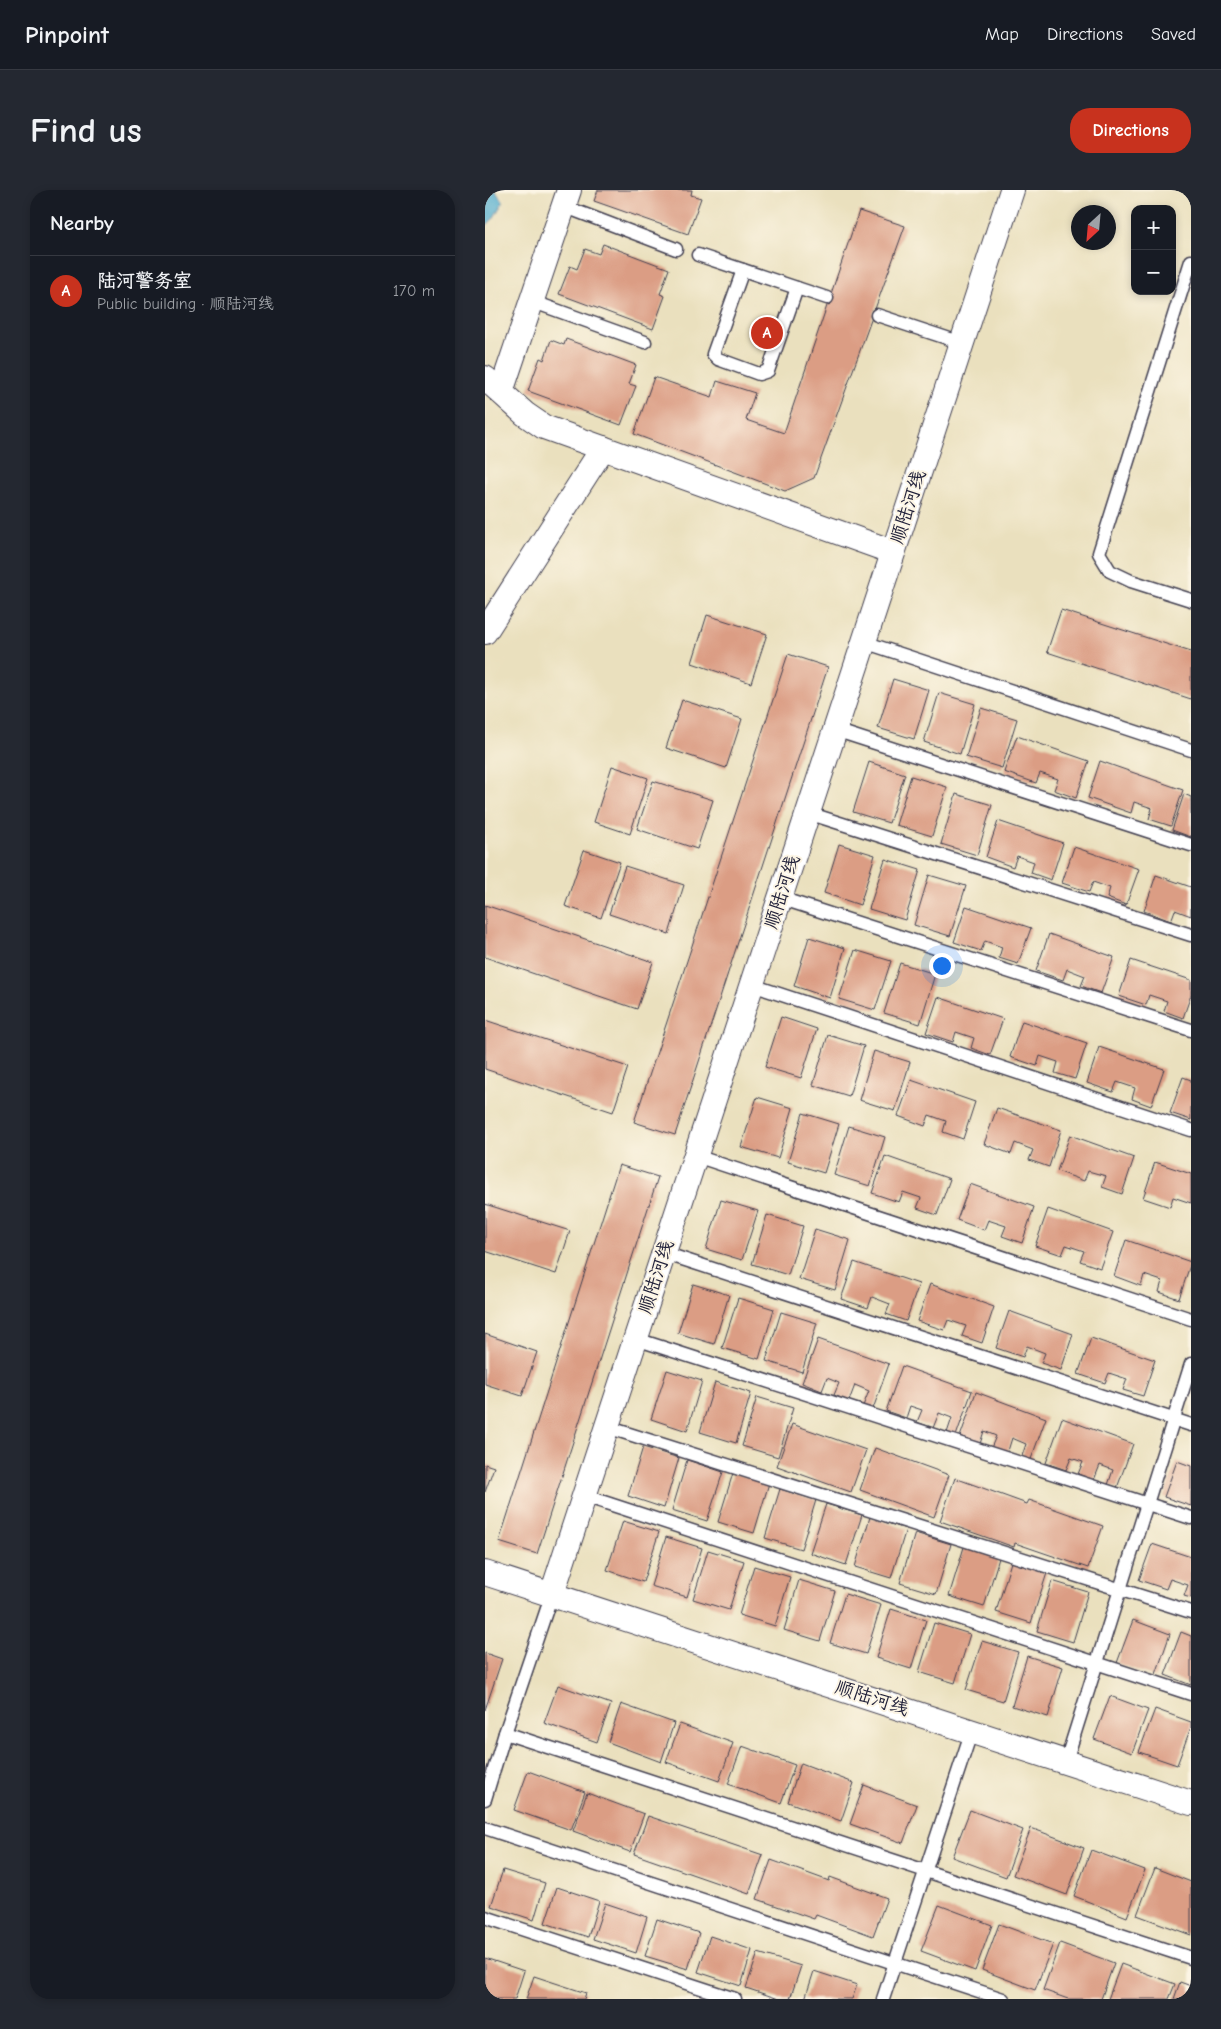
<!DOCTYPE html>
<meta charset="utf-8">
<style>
body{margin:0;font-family:"Comic Neue","LXGW WenKai TC",sans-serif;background:#242831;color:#f1f3f6}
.controls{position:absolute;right:15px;top:15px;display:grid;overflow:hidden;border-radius:10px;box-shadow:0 2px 8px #0003}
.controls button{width:45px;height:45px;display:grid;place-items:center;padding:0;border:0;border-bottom:1px solid #363941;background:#171b24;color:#f1f3f6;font:25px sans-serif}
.compass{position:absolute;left:586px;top:15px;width:45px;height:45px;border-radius:50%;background:#171b24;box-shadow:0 2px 8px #0003;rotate:206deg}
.you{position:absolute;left:456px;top:775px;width:18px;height:18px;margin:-12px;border:4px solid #fff;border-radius:50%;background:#1a73e8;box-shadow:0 0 0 8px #1a73e833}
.badge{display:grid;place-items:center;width:32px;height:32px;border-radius:50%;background:#c8321e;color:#fff;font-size:16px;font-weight:700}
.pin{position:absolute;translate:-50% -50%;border:2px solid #fff;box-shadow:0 1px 5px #0006}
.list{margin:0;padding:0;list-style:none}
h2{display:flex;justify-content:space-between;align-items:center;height:65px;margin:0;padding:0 20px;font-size:21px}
h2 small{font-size:16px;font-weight:400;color:#9ea1a6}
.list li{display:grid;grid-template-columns:32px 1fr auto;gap:15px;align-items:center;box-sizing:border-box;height:70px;padding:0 20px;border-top:1px solid #363941}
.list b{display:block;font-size:19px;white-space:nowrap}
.list p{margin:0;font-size:16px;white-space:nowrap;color:#9ea1a6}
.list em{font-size:16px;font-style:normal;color:#9ea1a6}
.map{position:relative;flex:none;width:706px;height:1809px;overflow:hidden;border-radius:20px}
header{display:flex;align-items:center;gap:30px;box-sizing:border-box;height:70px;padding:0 25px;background:#171b24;border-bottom:1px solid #363941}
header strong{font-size:24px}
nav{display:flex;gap:28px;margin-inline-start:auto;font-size:18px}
.intro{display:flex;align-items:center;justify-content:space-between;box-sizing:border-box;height:120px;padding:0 30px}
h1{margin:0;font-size:35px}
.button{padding:12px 22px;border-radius:20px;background:#c8321e;color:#fff;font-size:18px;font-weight:700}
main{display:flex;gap:30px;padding:0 30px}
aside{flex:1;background:#171b24;border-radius:20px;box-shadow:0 2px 8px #0003}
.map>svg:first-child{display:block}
</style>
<header>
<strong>Pinpoint</strong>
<nav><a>Map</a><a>Directions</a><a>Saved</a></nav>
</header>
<div class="intro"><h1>Find us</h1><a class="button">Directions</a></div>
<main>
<aside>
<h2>Nearby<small></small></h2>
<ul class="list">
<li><span class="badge">A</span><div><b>陆河警务室</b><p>Public building · 顺陆河线</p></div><em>170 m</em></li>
</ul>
</aside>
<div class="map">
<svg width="706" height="1809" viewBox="0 0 706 1809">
<rect width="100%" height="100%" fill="#fcf5e5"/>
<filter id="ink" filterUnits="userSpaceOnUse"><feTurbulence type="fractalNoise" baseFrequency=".02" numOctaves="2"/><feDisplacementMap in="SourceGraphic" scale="10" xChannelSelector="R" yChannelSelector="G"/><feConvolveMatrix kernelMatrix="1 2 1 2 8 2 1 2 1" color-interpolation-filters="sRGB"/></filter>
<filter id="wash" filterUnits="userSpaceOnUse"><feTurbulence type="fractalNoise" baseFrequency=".0096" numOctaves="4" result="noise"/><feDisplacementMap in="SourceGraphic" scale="20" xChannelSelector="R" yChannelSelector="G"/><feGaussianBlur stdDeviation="1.12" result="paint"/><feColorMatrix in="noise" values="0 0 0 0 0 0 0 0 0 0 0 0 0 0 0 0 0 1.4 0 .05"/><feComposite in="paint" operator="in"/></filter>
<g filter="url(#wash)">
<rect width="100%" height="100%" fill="#eae0be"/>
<path fill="#4facce" stroke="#386784" d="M0,0H10L18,12L8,29L0,37Z"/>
<g id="blocks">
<g fill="#db9d84">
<path d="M113,0H207L206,5L216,8L203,44L109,11Z"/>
<path d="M374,21L420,36L329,288L300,301L149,244L169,187L227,207L232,191L270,203L261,230L299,243Z"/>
<path d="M118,54L184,79L175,104L180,106L168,139L74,104L85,76L92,79L100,59L114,64Z"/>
<path d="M81,149L151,175L144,194L151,196L136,235L43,201L55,168L59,170L66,150L79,155Z"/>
<path d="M576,420L706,462V509L562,462Z"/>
<path d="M222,425L282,444L266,493L207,473Z"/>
<path d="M303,464L343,477L190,945L149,932Z"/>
<path d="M408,489L444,500L429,549L393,538Z"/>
<path d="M454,503L490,514L475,564L439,552Z"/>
<path d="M197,510L257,529L241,578L181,558Z"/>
<path d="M496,518L532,529L517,578L481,567Z"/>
<path d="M532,546L604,571L591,608L569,600L573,589L555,583L551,593L519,582Z"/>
<path d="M615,571L698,600L686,636L664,629L667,618L649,612L646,623L603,608Z"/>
<path d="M384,572L420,584L404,633L368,622Z"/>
<path d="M127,576L163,588L145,644L109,632Z"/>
<path d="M426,586L462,597L447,646L411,635Z"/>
<path d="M168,591L228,610L212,659L152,639Z"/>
<path d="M471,604L507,615L492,665L456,654Z"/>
<path d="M699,604L706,607V647L687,640Z"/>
<path d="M513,631L578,653L566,690L546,683L549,672L532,666L528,677L501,667Z"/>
<path d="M354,654L390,665L375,715L339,703Z"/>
<path d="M589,657L654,679L641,715L622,708L625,698L608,692L604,702L577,693Z"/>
<path d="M99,660L135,672L116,728L80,716Z"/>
<path d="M400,669L435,680L420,730L384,719Z"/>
<path d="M140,676L199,695L184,744L124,724Z"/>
<path d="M444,685L481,696L465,746L429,735Z"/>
<path d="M671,685L706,697V726L690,720L686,731L659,721Z"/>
<path d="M0,715L168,772L152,819L0,767Z"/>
<path d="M481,716L546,738L533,774L514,768L517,757L500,751L496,761L469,752Z"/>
<path d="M564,744L629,767L616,803L596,796L600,786L582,779L578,790L551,781Z"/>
<path d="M324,747L360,758L345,808L309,796Z"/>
<path d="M370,760L406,771L390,820L354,809Z"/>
<path d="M646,770L706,790V805L698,828L679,821L682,811L664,805L661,815L634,806Z"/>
<path d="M415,773L450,784L435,834L399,823Z"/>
<path d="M453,807L518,829L505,865L486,858L489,848L471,842L468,852L441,843Z"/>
<path d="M296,827L332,839L316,888L280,877Z"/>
<path d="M0,830L143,877L128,922L0,879Z"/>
<path d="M537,831L602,853L590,889L570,883L573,872L555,866L552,876L525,867Z"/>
<path d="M343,845L379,856L364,906L328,895Z"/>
<path d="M614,857L679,879L666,916L647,909L650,898L632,892L628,902L602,893Z"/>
<path d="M389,861L425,872L410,921L374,910Z"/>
<path d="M698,887L706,890V930L685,923Z"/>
<path d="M426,890L490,912L478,949L458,942L461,931L444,925L440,936L413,926Z"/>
<path d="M272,907L308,918L293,968L256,957Z"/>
<path d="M512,918L576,940L564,977L544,970L548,960L530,953L526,964L499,954Z"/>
<path d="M318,923L354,934L339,983L303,972Z"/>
<path d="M364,936L400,947L385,996L349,985Z"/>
<path d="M585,945L649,968L637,1004L617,997L621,986L603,981L599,991L572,981Z"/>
<path d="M400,966L465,989L452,1025L432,1018L436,1008L418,1002L414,1012L387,1003Z"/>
<path d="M670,972L706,984V1013L688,1007L685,1017L658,1008Z"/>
<path d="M134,975L173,987L52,1364L14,1352Z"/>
<path d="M485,994L549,1017L537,1053L517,1046L521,1036L503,1030L499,1040L472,1030Z"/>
<path d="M236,1010L273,1021L257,1070L221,1059Z"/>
<path d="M0,1014L85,1041L71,1084L0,1061Z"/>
<path d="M563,1019L628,1042L615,1078L595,1071L599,1061L581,1055L577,1065L550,1056Z"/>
<path d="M282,1025L318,1036L303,1085L267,1074Z"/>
<path d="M330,1039L365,1050L350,1100L314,1089Z"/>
<path d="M641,1050L706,1072L694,1109L674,1102L677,1091L659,1085L656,1096L629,1086Z"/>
<path d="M369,1072L434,1094L421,1131L401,1124L405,1114L387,1107L383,1118L356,1109Z"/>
<path d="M208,1094L244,1105L229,1154L193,1143Z"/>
<path d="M445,1094L509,1117L497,1153L477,1146L481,1136L463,1130L459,1140L432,1131Z"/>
<path d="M253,1108L289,1119L274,1169L237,1158Z"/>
<path d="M524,1121L588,1144L576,1180L556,1173L560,1163L542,1156L538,1167L511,1158Z"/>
<path d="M296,1122L332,1133L317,1182L281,1171Z"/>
<path d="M0,1144L52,1162L37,1206L0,1194Z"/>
<path d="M606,1148L670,1170L658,1206L638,1200L642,1189L624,1183L620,1193L593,1184Z"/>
<path d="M333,1149L404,1174L388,1219L378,1216L384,1201L370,1195L364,1211L349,1205L354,1193L342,1188L337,1201L317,1193Z"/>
<path d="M417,1176L487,1201L471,1246L462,1243L467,1228L454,1223L448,1238L432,1232L437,1220L425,1216L421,1228L401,1221Z"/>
<path d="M182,1180L217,1191L202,1241L166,1229Z"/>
<path d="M230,1192L266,1203L251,1253L215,1242Z"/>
<path d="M491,1202L561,1228L545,1272L536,1269L541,1254L527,1248L522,1264L506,1258L511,1246L499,1241L495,1254L475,1247Z"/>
<path d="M272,1207L308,1218L293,1267L257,1256Z"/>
<path d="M577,1228L648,1254L632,1298L623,1295L628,1280L615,1275L609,1290L593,1284L598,1272L586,1268L581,1280L561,1273Z"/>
<path d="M307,1234L381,1260L366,1302L292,1276Z"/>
<path d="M158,1257L194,1268L179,1318L143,1306Z"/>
<path d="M390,1258L464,1285L449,1327L375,1300Z"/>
<path d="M202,1270L238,1282L222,1331L187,1320Z"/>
<path d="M692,1271L706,1276V1316L679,1307Z"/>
<path d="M0,1274L9,1277L0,1302Z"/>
<path d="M248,1283L284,1293L269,1343L233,1332Z"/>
<path d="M470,1288L542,1314L544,1310L618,1336L603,1378L530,1353L529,1357L455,1331Z"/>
<path d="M295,1299L331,1310L316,1359L280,1348Z"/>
<path d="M341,1314L377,1325L361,1375L325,1363Z"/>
<path d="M385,1327L421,1339L406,1388L370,1377Z"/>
<path d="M138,1331L174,1342L158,1392L122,1380Z"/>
<path d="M430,1343L466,1354L451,1404L415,1393Z"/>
<path d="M181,1347L217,1358L202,1407L166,1396Z"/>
<path d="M667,1354L706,1367V1408L699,1406L703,1395L685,1389L681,1399L654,1390Z"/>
<path d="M479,1357L514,1368L499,1417L464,1406Z"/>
<path d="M223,1360L259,1371L244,1420L208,1409Z"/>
<path d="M526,1372L562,1383L546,1433L511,1422Z"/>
<path d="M269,1376L305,1387L290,1436L254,1425Z"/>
<path d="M314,1390L350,1401L335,1451L299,1440Z"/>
<path d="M567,1391L603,1402L588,1452L552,1441Z"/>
<path d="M360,1404L396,1415L381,1464L345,1453Z"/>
<path d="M406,1419L441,1430L426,1479L391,1468Z"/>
<path d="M648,1430L685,1444L670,1487L632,1473Z"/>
<path d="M449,1433L485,1444L470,1493L434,1482Z"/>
<path d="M696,1442L706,1446V1495L680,1485Z"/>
<path d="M497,1451L533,1462L518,1511L481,1500Z"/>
<path d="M0,1463L17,1469L0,1520Z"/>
<path d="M542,1466L578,1477L563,1527L527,1516Z"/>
<path d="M73,1495L126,1514L112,1552L59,1533Z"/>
<path d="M625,1506L663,1520L647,1563L609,1549Z"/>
<path d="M136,1514L189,1533L176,1572L123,1552Z"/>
<path d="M670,1519L706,1532V1537L692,1575L654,1562Z"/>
<path d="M195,1534L248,1553L234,1591L181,1572Z"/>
<path d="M257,1556L310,1575L296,1613L243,1594Z"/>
<path d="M316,1573L369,1593L356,1631L303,1612Z"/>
<path d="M43,1581L100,1602L86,1640L29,1620Z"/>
<path d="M379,1595L432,1615L418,1653L365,1634Z"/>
<path d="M102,1603L159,1624L145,1662L88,1641Z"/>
<path d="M485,1620L538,1640L521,1687L467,1667Z"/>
<path d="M163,1626L278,1665L264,1704L149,1664Z"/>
<path d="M546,1638L599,1658L582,1705L528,1685Z"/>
<path d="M606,1660L660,1680L642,1727L589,1706Z"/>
<path d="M286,1670L344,1691L345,1687L402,1708L388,1746L331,1725L329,1729L272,1709Z"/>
<path d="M670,1678L706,1692V1745L652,1725Z"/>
<path d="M18,1680L60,1693L49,1730L6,1716Z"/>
<path d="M72,1697L114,1711L103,1747L60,1733Z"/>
<path d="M120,1713L162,1727L151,1763L108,1749Z"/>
<path d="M454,1715L507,1735L490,1781L436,1761Z"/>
<path d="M172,1729L214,1743L203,1779L160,1766Z"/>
<path d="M514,1734L568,1754L550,1800L497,1780Z"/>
<path d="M225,1746L267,1760L256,1796L213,1782Z"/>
<path d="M575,1753L629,1773L616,1809H583L558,1800Z"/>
<path d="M273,1763L316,1776L305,1809H294L261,1798Z"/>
<path d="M0,1768L39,1781L30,1809H0Z"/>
<path d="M636,1774L690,1794L684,1809H623Z"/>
<path d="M329,1781L372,1795L367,1809H320Z"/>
<path d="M49,1786L101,1803L99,1809H41Z"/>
<path d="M695,1792L706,1796V1809H689Z"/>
</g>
</g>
</g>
<g filter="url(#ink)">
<use href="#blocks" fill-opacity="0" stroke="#403e4f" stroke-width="1"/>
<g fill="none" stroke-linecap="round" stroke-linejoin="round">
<g stroke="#403e4f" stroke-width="15">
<g id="lane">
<path d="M78,16L191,59"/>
<path d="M213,65L342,108"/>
<path d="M706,71L614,363L625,381L646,391L706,410"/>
<path d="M258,80L228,164L233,169L274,184L283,181L312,98"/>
<path d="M46,111L160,152"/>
<path d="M392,125L477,153"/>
<path d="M379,452L706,560"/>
<path d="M350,540L706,655"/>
<path d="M323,623L706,745"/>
<path d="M295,708L706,840"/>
<path d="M267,795L706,940"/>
<path d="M211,966L706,1129"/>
<path d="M179,1063L706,1235"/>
<path d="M151,1149L706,1328"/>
<path d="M122,1237L706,1422"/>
<path d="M100,1306L706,1504"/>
<path d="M20,1543L706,1768"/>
<path d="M581,1571L706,1174"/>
<path d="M0,1609L20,1543L67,1404"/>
<path d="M0,1638L518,1809"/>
<path d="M0,1727L250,1809"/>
<path d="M398,1809L487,1540"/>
</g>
</g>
<g stroke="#403e4f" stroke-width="26">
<g id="street">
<path d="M0,188L40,224L59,237L408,362"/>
<path d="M16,202L84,0"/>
<path d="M0,442L118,258"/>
<path d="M0,1383L706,1613"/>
<path d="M67,1404L527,0"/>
</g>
</g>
<use href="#lane" stroke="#fff" stroke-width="12"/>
<use href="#street" stroke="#fff" stroke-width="24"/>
</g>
</g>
<g text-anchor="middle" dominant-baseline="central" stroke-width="4" stroke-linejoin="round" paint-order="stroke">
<g font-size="19" fill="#22223b" stroke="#fcf5e5">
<text transform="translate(423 317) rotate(-72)">顺陆河线</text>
<text transform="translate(297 702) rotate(-72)">顺陆河线</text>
<text transform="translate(171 1087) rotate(-72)">顺陆河线</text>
<text transform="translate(387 1508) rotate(18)">顺陆河线</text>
</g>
</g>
</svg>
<div class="controls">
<button>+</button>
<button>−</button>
</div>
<svg class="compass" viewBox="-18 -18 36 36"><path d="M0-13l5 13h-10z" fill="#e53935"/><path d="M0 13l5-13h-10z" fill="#9ea1a6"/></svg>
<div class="you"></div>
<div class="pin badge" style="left:282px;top:143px">A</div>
</div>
</main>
